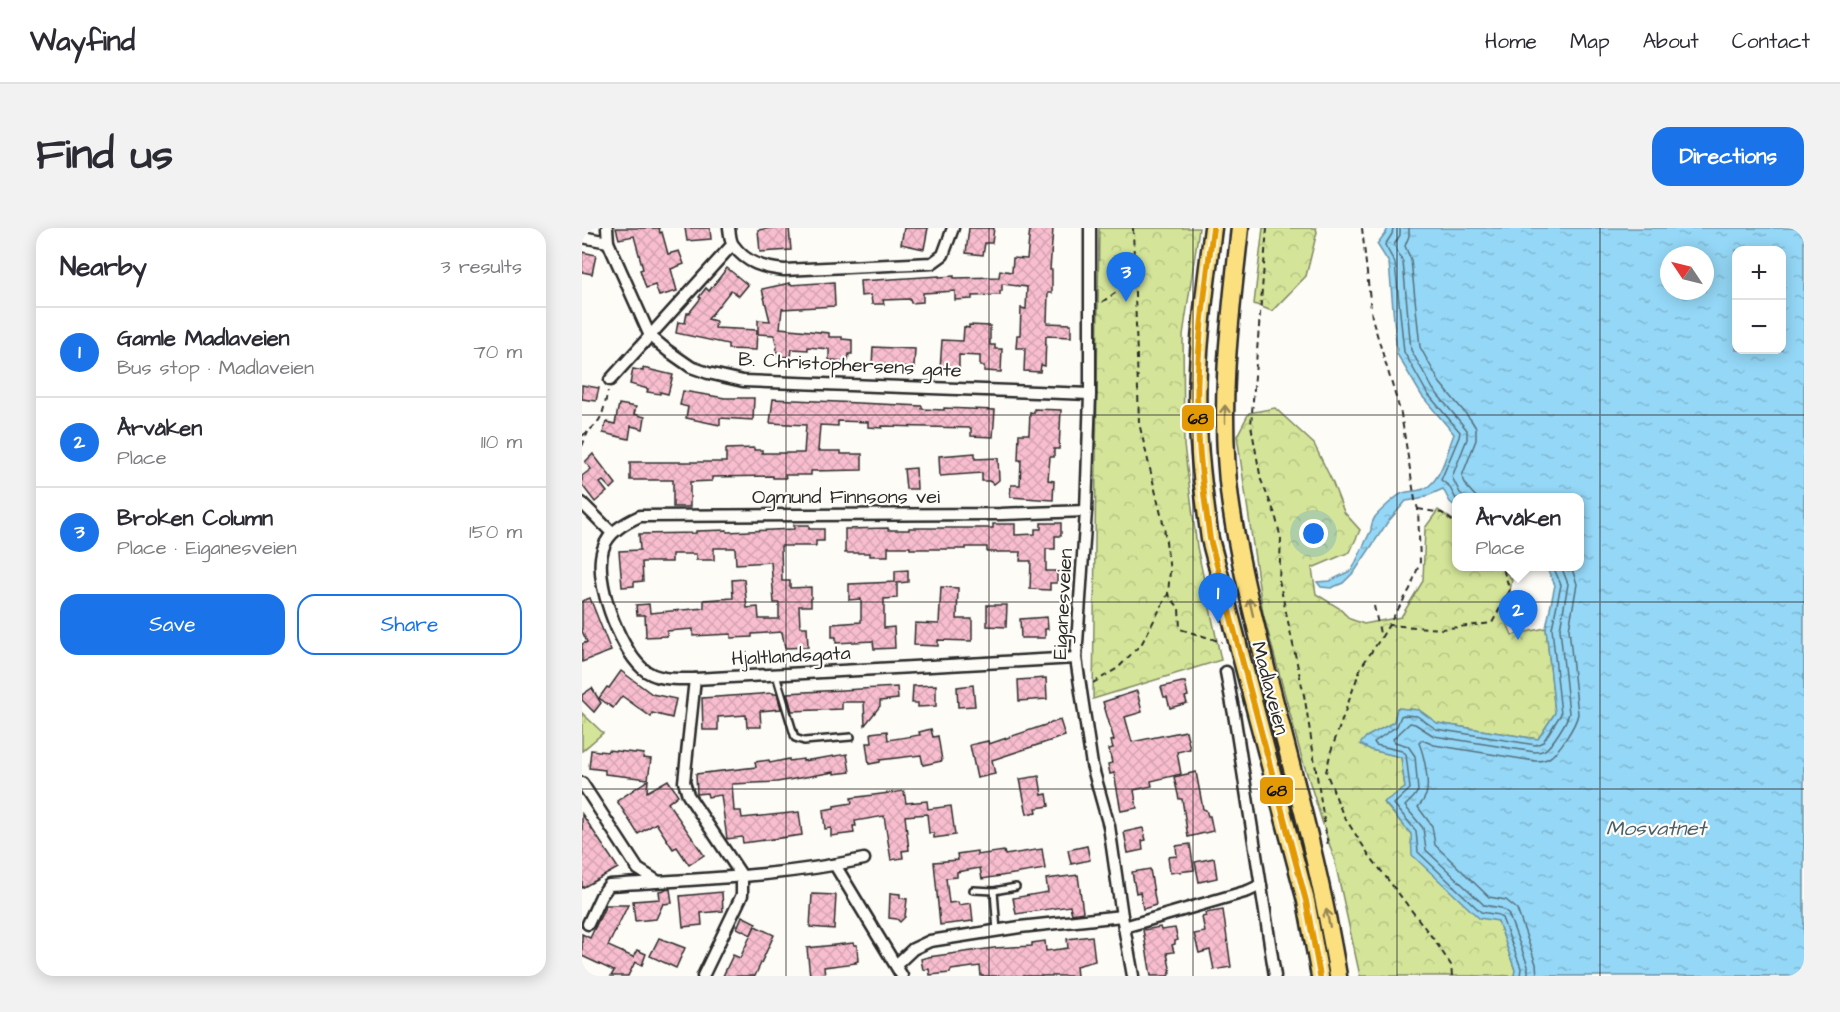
<!DOCTYPE html>
<meta charset="utf-8">
<style>
body{margin:0;font-family:"Architects Daughter",sans-serif;background:#f2f2f3;color:#2b2b33}
.controls{position:absolute;right:18px;top:18px;display:grid;overflow:hidden;border-radius:12px;box-shadow:0 3px 15px #0003}
.controls button{width:54px;height:54px;display:grid;place-items:center;padding:0;border:0;border-bottom:2px solid #e1e1e2;background:#fff;color:#2b2b33;font:30px sans-serif}
.compass{position:absolute;left:1078px;top:18px;width:54px;height:54px;border-radius:50%;background:#fff;box-shadow:0 3px 15px #0003;rotate:305deg}
.you{position:absolute;left:732px;top:306px;width:21px;height:21px;margin:-15px;border:4px solid #fff;border-radius:50%;background:#1a73e8;box-shadow:0 0 0 9px #1a73e833}
.badge{display:grid;place-items:center;width:39px;height:39px;border-radius:50%;background:#1a73e8;color:#fff;font-size:20px;font-weight:700}
.pin{position:absolute;translate:-50% -50px;filter:drop-shadow(0 2px 3px #0008)}
.pin::after{content:'';position:absolute;top:32px;width:21px;height:18px;background:inherit;clip-path:polygon(0 0,100% 0,50% 100%)}
.popup{position:absolute;left:870px;top:265px;width:132px;height:78px;box-sizing:border-box;display:grid;place-content:center;border-radius:12px;background:#fff;filter:drop-shadow(0 2px 4px #0005);font-size:20px;white-space:nowrap;color:#7c7c81}
.popup b{font-size:22px;color:#2b2b33}
.popup::after{content:'';position:absolute;left:50%;top:100%;margin-left:-12px;border:12px solid transparent;border-top-color:#fff}
.list{margin:0;padding:0;list-style:none}
h2{display:flex;justify-content:space-between;align-items:center;height:78px;margin:0;padding:0 24px;font-size:26px}
h2 small{font-size:20px;font-weight:400;color:#7c7c81}
.list li{display:grid;grid-template-columns:39px 1fr auto;gap:18px;align-items:center;box-sizing:border-box;height:90px;padding:0 24px;border-top:2px solid #e1e1e2}
.list b{display:block;font-size:22px;white-space:nowrap}
.list p{margin:0;font-size:20px;white-space:nowrap;color:#7c7c81}
.list em{font-size:20px;font-style:normal;color:#7c7c81}
.actions{display:flex;gap:12px;padding:18px 24px}
.actions a{flex:1;padding:14px 0;border:2px solid #1a73e8;border-radius:18px;text-align:center;font-size:21px;color:#1a73e8}
.actions .main{background:#1a73e8;color:#fff}
.map{position:relative;flex:none;width:1222px;height:748px;overflow:hidden;border-radius:18px}
header{display:flex;align-items:center;gap:36px;box-sizing:border-box;height:84px;padding:0 30px;background:#fff;border-bottom:2px solid #e1e1e2}
header strong{font-size:28px}
nav{display:flex;gap:33px;margin-inline-start:auto;font-size:21px}
.intro{display:flex;align-items:center;justify-content:space-between;box-sizing:border-box;height:144px;padding:0 36px}
h1{margin:0;font-size:42px}
.button{padding:15px 27px;border-radius:18px;background:#1a73e8;color:#fff;font-size:21px;font-weight:700}
main{display:flex;gap:36px;padding:0 36px}
aside{flex:1;background:#fff;border-radius:18px;box-shadow:0 3px 15px #0003}
.map>svg:first-child{display:block}
</style>
<header>
<strong>Wayfind</strong>
<nav><a>Home</a><a>Map</a><a>About</a><a>Contact</a></nav>
</header>
<div class="intro"><h1>Find us</h1><a class="button">Directions</a></div>
<main>
<aside>
<h2>Nearby<small>3 results</small></h2>
<ul class="list">
<li><span class="badge">1</span><div><b>Gamle Madlaveien</b><p>Bus stop · Madlaveien</p></div><em>70 m</em></li>
<li><span class="badge">2</span><div><b>Årvåken</b><p>Place</p></div><em>110 m</em></li>
<li><span class="badge">3</span><div><b>Broken Column</b><p>Place · Eiganesveien</p></div><em>150 m</em></li>
</ul>
<div class="actions"><a class="main">Save</a><a>Share</a></div>
</aside>
<div class="map">
<svg width="1222" height="748" viewBox="0 0 1222 748">
<defs>
<pattern id="forest-crowns" width="20" height="18" patternUnits="userSpaceOnUse" patternTransform="scale(1.5)"><rect width="20" height="18" fill="#d4e599"/><path d="M2 6a3 3 0 1 1 6 0M12 15a3 3 0 1 1 6 0" fill="none" stroke="#b6c584"/></pattern>
<pattern id="water-ripples" width="26" height="14" patternUnits="userSpaceOnUse" patternTransform="scale(1.5)"><rect width="26" height="14" fill="#94d7f6"/><path d="M2 4q2-2 4 0t4 0M15 11q2-2 4 0t4 0" fill="none" stroke="#80b9d3"/></pattern>
<pattern id="building-cross-hatch" width="8" height="8" patternUnits="userSpaceOnUse" patternTransform="scale(1.5)"><rect width="8" height="8" fill="#f8becf"/><path d="M0 0l8 8M0 8l8-8" fill="none" stroke="#d5a3b2"/></pattern>
</defs>
<rect width="100%" height="100%" fill="#fdfcf7"/>
<filter id="ink" filterUnits="userSpaceOnUse"><feTurbulence type="fractalNoise" baseFrequency=".0167" numOctaves="2"/><feDisplacementMap in="SourceGraphic" scale="12" xChannelSelector="R" yChannelSelector="G"/><feConvolveMatrix kernelMatrix="1 2 1 2 8 2 1 2 1" color-interpolation-filters="sRGB"/></filter>
<g filter="url(#ink)">
<g fill="url(#forest-crowns)" stroke="#808862" stroke-width="1.5">
<path d="M517,0H617L601,107L602,217L615,319L639,432L511,471Z"/>
<path d="M681,0H734L735,4L724,48L690,83L672,76Z"/>
<path d="M693,180L732,216L750,253L762,284L778,302L768,324L730,340L734,366L757,380L768,391L782,396L819,389L841,353L843,300L856,282L874,294V338L920,339L930,352L923,390L930,407L964,400L973,485L956,511L855,495L837,482L815,480L812,494L784,509L789,522L819,529L823,560L802,575L829,606L916,693L933,742L932,748H778L753,634L719,527L681,385L655,208L667,185Z"/>
<path d="M0,485L21,505L0,523Z"/>
</g>
<path fill="url(#water-ripples)" stroke="#6a92a5" stroke-width="1.5" fill-rule="evenodd" d="M805,0H1222V748H932L933,742L916,693L897,690L830,627L829,606L802,574L823,560L819,529L789,522L778,516L784,509L812,494L815,480L837,482L855,495L956,511L973,485L964,400L973,357L964,339L998,338V270H874V279L868,274L861,261L838,271L824,273L805,295L773,343L761,355L749,360L739,359L735,354L748,353L770,342L789,302C789,297 790,294 793,289C797,284 816,266 821,265C833,262 843,264 851,254C862,241 866,221 872,206L840,168L815,126L807,35L795,16L805,3ZM1154,22H1200V122H1154ZM1087,27H1123V63H1087Z"/>
<g fill="none" stroke-linecap="round" stroke-linejoin="round">
<g stroke="#55707c" stroke-width="1.5">
<path d="M811,0L810,6L803,17L813,35L822,124L845,165L878,204L877,209L859,252L867,258L874,271"/>
<path d="M818,0V7L812,17L821,34L829,122L851,161L885,202V211L870,249L878,265L884,270"/>
<path d="M827,0V8L823,18L829,32L838,119L858,155L889,192L894,200V212L880,248L885,259L895,270"/>
<path d="M938,748L939,740L920,690L917,687L899,684L836,624L834,603L812,576L828,561L824,526L820,523L794,517L792,514L815,498L819,488L822,487L835,488L854,501L954,517L961,514L979,486L970,400L979,357L971,338"/>
<path d="M946,748V738L926,685L919,680L902,677L844,622L841,600L823,578L832,569L836,563L833,528L826,518L813,514L811,511L828,495L833,496L852,508L953,524C958,524 959,524 963,522C970,517 985,494 987,485L978,401L986,356L979,338"/>
<path d="M955,748L954,736L935,681L924,672L907,669L853,617L850,598L836,579C839,576 842,572 844,567C848,555 842,527 837,515L840,512L852,517L953,533C958,533 962,533 967,530C977,524 994,497 996,486L987,401L995,356L989,338"/>
</g>
</g>
<g fill="url(#building-cross-hatch)" stroke="#2b2b2b" stroke-width="1.5">
<path d="M34,0H77L78,5L80,4L86,26L97,23L102,36L89,41L95,63L77,68L73,57L64,60L58,42L61,41L52,8L37,11Z"/>
<path d="M103,0H128L129,11L105,13Z"/>
<path d="M190,0H207L209,22L178,24L176,2Z"/>
<path d="M322,0H346L342,21L319,16Z"/>
<path d="M387,0H412L410,15H403L401,27L384,25Z"/>
<path d="M448,0H471L468,42H470V65H466L465,95L489,96V109L464,108L463,138L459,137L458,144L442,143L443,120H434L435,107H438L439,80L444,81L445,59L420,56V63H418V67L390,68V71L373,72V63L341,65V74L329,75L328,71L301,72L302,76H290L289,67L279,68L278,53L357,48V49L372,48V50L417,49L418,42L430,44L431,30L445,31Z"/>
<path d="M0,24L14,27L10,46L0,44Z"/>
<path d="M145,40L166,57L157,68L149,62L126,91L134,93L133,100L175,102L174,122L146,121V116L94,105L96,94L103,95L105,85H107L119,70L117,69L124,60L127,63Z"/>
<path d="M252,54L253,78L200,81L198,100L247,105V109H260V111L270,112V126H267L266,133L247,132V121L226,119V122L210,121L209,129L194,128L195,119L192,107L176,106V92L188,93L180,61L208,55V57Z"/>
<path d="M387,97L408,98V117H413V121H420L419,144L402,143V138H398V128L377,127V142H358L360,112L381,113L382,99L387,100Z"/>
<path d="M291,119L333,121L332,140L290,138Z"/>
<path d="M61,140L91,147L86,166L78,164V166L65,164L66,161L48,156L51,141L61,143Z"/>
<path d="M0,157L17,160L14,173L0,171Z"/>
<path d="M101,163L143,170H172L171,192L138,190V197L104,190L106,179L98,177Z"/>
<path d="M191,171L340,178V181L362,182V180L413,182L411,209L389,208V200L300,198V200L286,199V194L256,193V198L238,197L236,223H259V226H280V242L229,243V247H203L204,250H191V248L130,249V253L108,254V279H91V252H48V234H144V221L172,220V222H180V225H222L224,197L188,195Z"/>
<path d="M37,176L54,179L52,186L63,189L61,201L49,198L47,211L21,205L24,194L33,196Z"/>
<path d="M452,181L479,182L477,221H472V229H468L466,252L472,253L471,272L428,269L429,257H438L439,232H436L437,206H447L448,184L452,185Z"/>
<path d="M393,225V231L416,230L417,252L412,256L407,253H400V245L358,248L357,228Z"/>
<path d="M11,226L34,256L29,261L21,253L18,255L25,264L13,274L0,257V248L9,241L3,234Z"/>
<path d="M334,240L335,261H324L322,241Z"/>
<path d="M459,295H479V308H473V321H464V343H475V355H468V362L448,361L449,333H438L439,324H405V319H384V321H328V319H306V328H288V325H263V301L306,300V302H327V300H411V296H433V307L453,306V301H459Z"/>
<path d="M212,297H227V301H242V313H234V318H199L200,353H208V360L229,359V378H217L218,399H225L226,419L203,420L200,404L170,406V409L149,410V406L111,408V401L85,403V408L63,409L64,407L63,387H55L54,377L67,376L68,385L122,380V372L151,370L150,352L162,351L165,380L176,379L177,391H197V375H192L189,334L154,336L153,320H132V332H114V326H90V334H60L61,353L52,354V358L40,359L37,323L58,322L57,306L114,305V303L145,302V304L212,301Z"/>
<path d="M326,342V354L315,355V370L302,371V400L312,399L313,420L292,421L291,413L254,415V409H250V396L279,394V371L267,372V356L313,354V343Z"/>
<path d="M359,359L376,360L375,391H390V413L356,412V418L332,417L333,395L357,396Z"/>
<path d="M8,370L29,423L0,434V416L5,414L0,403V373Z"/>
<path d="M405,377H425L424,399L405,398Z"/>
<path d="M465,389L466,401H463V410H439L438,391Z"/>
<path d="M39,443L70,466L94,471L90,490L70,485L69,489L40,468L31,480L17,470L25,459L27,460Z"/>
<path d="M464,450L465,471L437,473L436,452Z"/>
<path d="M600,454H603L606,468L603,469L605,475L588,480L585,469H582L579,459Z"/>
<path d="M354,457V478L336,479V475H330L331,458Z"/>
<path d="M391,457L393,478L376,479L375,459Z"/>
<path d="M315,459L316,471L298,473V478L283,497L282,474H260V481L210,483L205,465Z"/>
<path d="M10,460L19,475L12,484L0,472V467Z"/>
<path d="M555,463L560,484L543,489L550,514L604,503L608,521L595,524L599,546L569,553L570,558L552,562L555,580L539,583L532,545L528,546L526,536L530,535L527,521L531,520L529,513L532,512L521,474Z"/>
<path d="M191,465V466H195L199,481L178,483L179,499H165L164,487L136,489V502H121L120,470Z"/>
<path d="M478,492L483,508L410,532L413,546L395,550L388,517L406,513L407,516Z"/>
<path d="M349,501L351,509L356,508L360,533L341,537L339,527L298,532V534L287,536L284,515H290L289,505L305,503L306,512L338,507L337,504Z"/>
<path d="M9,522L25,524L26,522L62,526L61,530L69,531L66,551L23,546V542L7,540Z"/>
<path d="M265,526L268,544L252,546V544L195,554L150,556L152,583H159L160,590L217,584L220,607L161,615L160,609L145,611L139,567L126,569L125,565L115,566L114,546L174,539L173,534L187,532L188,535L207,531V533L221,531V533Z"/>
<path d="M614,544L621,581L624,582L626,588H628L631,603L606,609L600,571H597L592,549Z"/>
<path d="M457,548L460,567L465,566L467,578L454,580L455,584L445,586L438,551Z"/>
<path d="M66,552L65,564L86,552L96,567L86,575L122,627L107,637L95,619L91,621L74,595L56,606L35,573Z"/>
<path d="M322,563L324,575L345,573L346,581L369,578L373,607L352,610V605H347L345,586L323,588L327,622L320,623L321,630L309,632L302,588L273,593L274,598H271L272,605L249,608V600L243,601L241,582L252,580V578L270,575L269,570Z"/>
<path d="M0,586L36,640L0,660Z"/>
<path d="M561,600L564,612L560,613L561,622L546,625L542,604Z"/>
<path d="M608,616L612,642L588,645L586,629L595,628L594,618Z"/>
<path d="M505,618L508,632L489,636L486,622Z"/>
<path d="M460,621L463,641L400,651L398,640L375,644V649L364,650L367,675L376,674L377,677L389,675L391,693L358,697L352,634L376,632L375,626L395,623V627L422,623L423,627Z"/>
<path d="M632,630L635,650L617,654L613,634Z"/>
<path d="M568,641L574,677L561,681L558,664L554,665L550,644Z"/>
<path d="M496,647L501,684L490,686L488,678L434,686L431,670L466,664L464,651Z"/>
<path d="M88,661L90,675L81,676L74,691L53,693L51,673L78,671L77,663Z"/>
<path d="M140,664L141,683L119,685L120,697L101,699L98,668Z"/>
<path d="M308,665L318,666V670L325,671L323,689L318,694L315,691L307,690Z"/>
<path d="M230,666L254,667L252,701L228,699Z"/>
<path d="M24,677H46L26,718L51,729L55,722L64,726L60,737L53,734L46,748H29L32,743L0,728V706L8,710Z"/>
<path d="M641,682L649,739L632,742L628,722L617,725L612,706L623,704L620,689L624,688L623,685Z"/>
<path d="M160,688L174,695L169,707L155,700Z"/>
<path d="M173,698L192,707L173,748H141L151,727L158,730Z"/>
<path d="M578,699L579,702L593,700L596,712L593,713V716L590,717L592,724L585,725L589,745H587V748H569L561,702Z"/>
<path d="M510,708L513,733L494,738L495,748H399L398,738L369,742L368,745L348,747L347,741L341,742L339,731L346,729L412,720L450,718V715L463,713L464,723L486,720L485,711Z"/>
<path d="M77,710L103,720L94,740L68,728Z"/>
<path d="M271,715L272,717H275L276,733L273,734L274,735L242,739L243,748H228L225,720Z"/>
</g>
<g fill="none" stroke-linecap="round" stroke-linejoin="round">
<g stroke="#2b2b2b" stroke-width="10">
<g id="service">
<path d="M194,447L213,510L222,513L269,509"/>
<path d="M391,662L412,663L434,659"/>
<path d="M412,663L415,703"/>
</g>
</g>
<g stroke="#2b2b2b" stroke-width="15">
<g id="minor">
<path d="M25,0L26,14L68,108L86,123L109,139L126,145L161,153L508,166"/>
<path d="M147,0C148,6 148,14 152,18C164,35 182,40 202,42L350,35L361,27L371,0"/>
<path d="M508,0V166L504,283L494,430L510,537L527,598L540,688L551,748"/>
<path d="M0,9L26,14"/>
<path d="M28,152L150,17"/>
<path d="M0,275L30,305"/>
<path d="M494,430L113,451C96,451 74,453 60,440C37,419 11,351 21,321C26,304 43,295 58,288L418,286L504,283"/>
<path d="M644,444L652,486L693,748"/>
<path d="M113,451L102,554L106,567L160,648V667L121,748"/>
<path d="M0,555L56,641L75,653"/>
<path d="M253,637L320,748"/>
<path d="M6,696L19,668L27,657C112,651 198,649 282,631"/>
<path d="M542,699L666,663L679,657"/>
<path d="M314,737L331,721L348,713L438,699L540,688"/>
</g>
</g>
<g stroke="#2b2b2b" stroke-width="21">
<g id="primary">
<path d="M631,0C625,47 618,94 616,142C613,198 620,255 628,311L724,673L738,748"/>
<path d="M658,0C648,90 636,180 648,271C656,329 671,387 685,444C711,545 739,645 756,748"/>
</g>
</g>
<g stroke="#2b2b2b" stroke-width="2" stroke-dasharray="6 4.5" stroke-linecap="butt">
<path d="M551,0L557,195L582,299L588,343L586,366L597,380L598,401L640,414"/>
<path d="M685,0L669,197L679,252L693,286L699,311L697,352L723,472L746,618"/>
<path d="M780,0L790,90L819,186L833,272L836,281L838,334L828,361L799,410L779,439L749,523L744,544L761,587L787,627L853,713L869,737L870,748"/>
<path d="M520,74L552,52"/>
<path d="M0,208C21,193 20,188 26,163"/>
<path d="M0,218L6,204"/>
<path d="M836,281L860,285L874,296"/>
<path d="M792,378L799,410"/>
<path d="M806,397L859,401L910,395L928,362L922,344L918,338"/>
<path d="M511,455L536,440L560,415L586,366"/>
</g>
<use href="#service" stroke="#fdfcf7" stroke-width="5"/>
<use href="#minor" stroke="#fdfcf7" stroke-width="10"/>
<use href="#primary" stroke="#fce080" stroke-width="16"/>
<g stroke="#fdfcf7" stroke-width="10">
<path id="bus-1" d="M631,0C625,47 618,94 616,142C613,198 620,255 628,311L724,673L738,748"/>
</g>
<use href="#bus-1" stroke="#e39a04" stroke-width="6"/>
</g>
<defs><path id="oneway-shaft" d="M-6 0H5M1.5-3L5.5 0L1.5 3" fill="none" stroke-width="1.6" stroke-linecap="round" stroke-linejoin="round" transform="scale(1.5)"/></defs>
<g stroke="#948656">
<use href="#oneway-shaft" transform="translate(643 186) rotate(-90)"/>
<use href="#oneway-shaft" transform="translate(669 379) rotate(-103)"/>
<use href="#oneway-shaft" transform="translate(746 690) rotate(-102)"/>
</g>
</g>
<path fill="none" stroke="#2b2b2b" stroke-width="1.5" stroke-opacity="0.55" d="M204,0V748M407,0V748M611,0V748M815,0V748M1018,0V748M0,187H1222M0,374H1222M0,561H1222"/>
<g text-anchor="middle" dominant-baseline="central" stroke-width="4.5" stroke-linejoin="round" paint-order="stroke">
<g font-size="20" fill="#2b2b2b" stroke="#fdfcf7">
<text transform="translate(268 137) rotate(3)">B. Christophersens gate</text>
<text x="264" y="269">Ogmund Finnsons vei</text>
<text transform="translate(481 376) rotate(-87)">Eiganesveien</text>
<text transform="translate(209 428) rotate(-3)">Hjaltlandsgata</text>
<text transform="translate(688 460) rotate(75)">Madlaveien</text>
</g>
<g font-size="21" font-style="italic" fill="#4a5f68" stroke="#fdfcf7">
<text x="1074" y="600">Mosvatnet</text>
</g>
</g>
<g stroke="#fdfcf7" stroke-width="2">
<rect x="599" y="176" width="34" height="28" rx="6" fill="#e39a04"/>
<rect x="677" y="548" width="35" height="29" rx="6" fill="#e39a04"/>
</g>
<g font-size="16" text-anchor="middle" font-weight="bold" fill="#111">
<text x="616" y="196">68</text>
<text x="695" y="568">68</text>
</g>
</svg>
<div class="controls">
<button>+</button>
<button>−</button>
</div>
<svg class="compass" viewBox="-18 -18 36 36"><path d="M0-13l5 13h-10z" fill="#e53935"/><path d="M0 13l5-13h-10z" fill="#7c7c81"/></svg>
<div class="you"></div>
<div class="pin badge" style="left:636px;top:395px">1</div>
<div class="pin badge" style="left:936px;top:412px">2</div>
<div class="popup"><b>Årvåken</b>Place</div>
<div class="pin badge" style="left:544px;top:74px">3</div>
</div>
</main>
